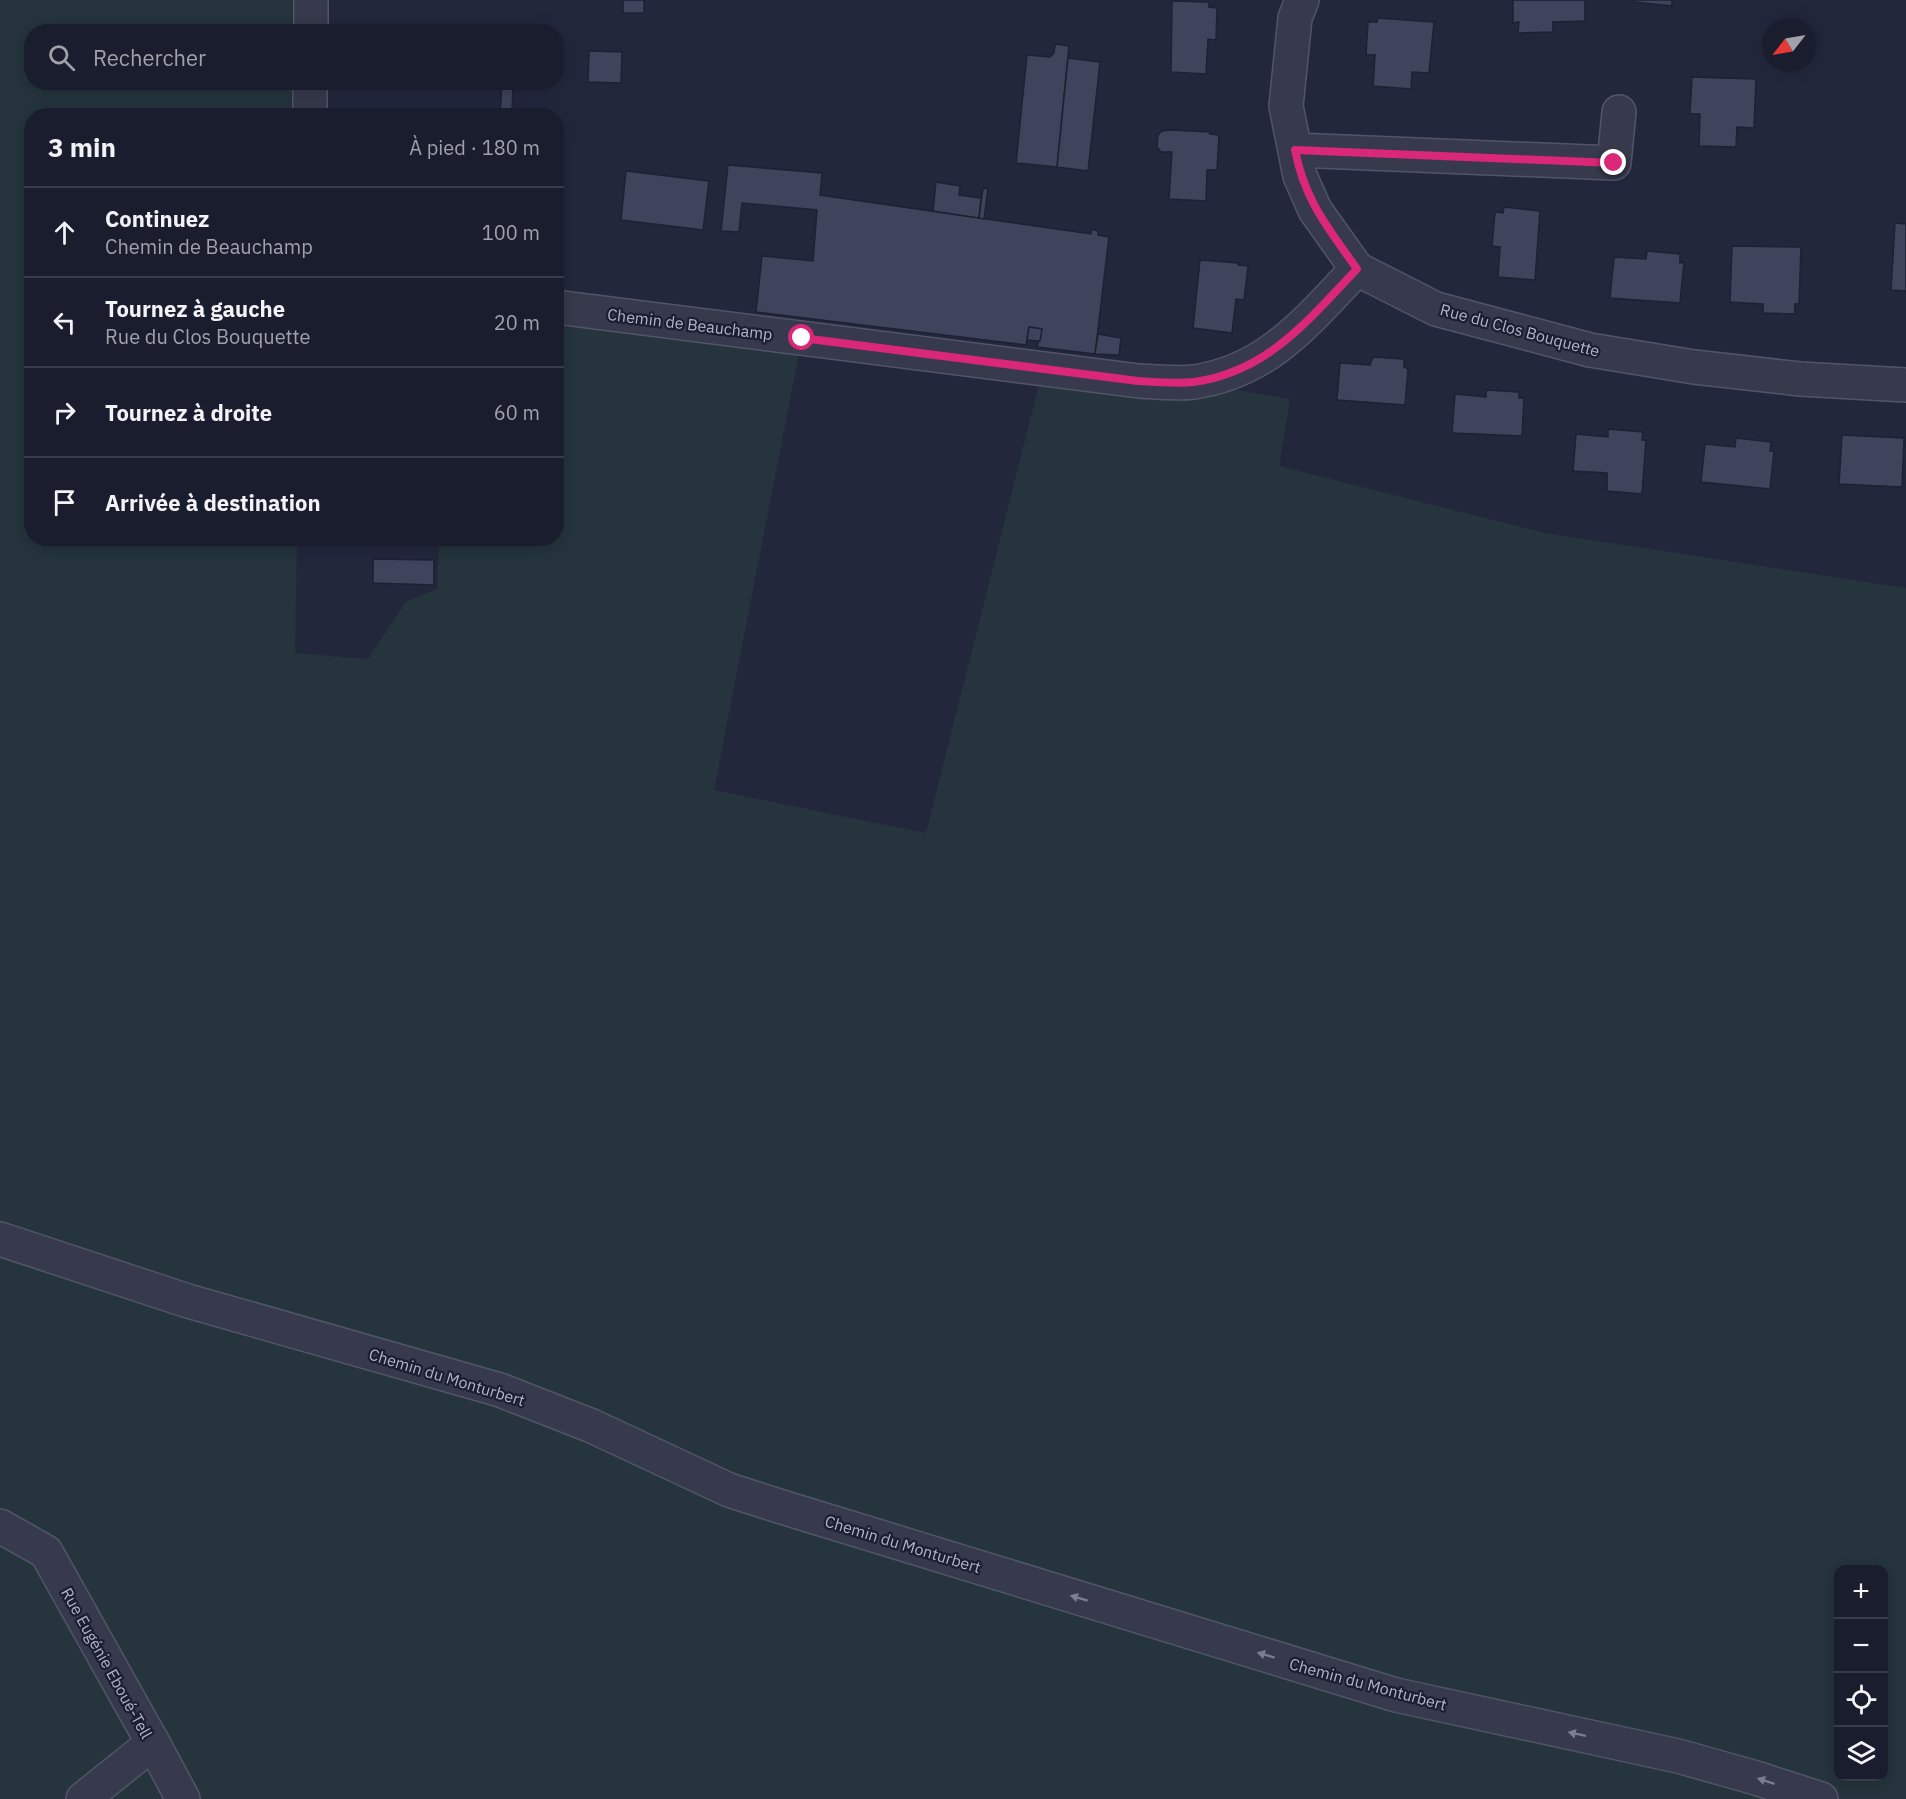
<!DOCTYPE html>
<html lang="fr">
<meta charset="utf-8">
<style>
body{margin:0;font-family:"IBM Plex Sans",sans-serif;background:#272a39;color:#f1f3f6}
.controls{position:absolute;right:18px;bottom:18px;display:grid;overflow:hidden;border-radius:12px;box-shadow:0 3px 15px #0003}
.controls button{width:54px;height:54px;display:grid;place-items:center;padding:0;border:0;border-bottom:2px solid #383b49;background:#1a1d2d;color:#f1f3f6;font:30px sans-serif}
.compass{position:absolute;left:1762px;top:18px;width:54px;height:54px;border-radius:50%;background:#1a1d2d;box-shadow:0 3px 15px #0003;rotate:239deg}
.stop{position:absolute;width:18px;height:18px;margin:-14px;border:4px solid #db2777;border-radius:50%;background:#fff}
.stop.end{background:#db2777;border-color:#fff;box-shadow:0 2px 6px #0008}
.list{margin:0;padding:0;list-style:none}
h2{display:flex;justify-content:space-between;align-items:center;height:78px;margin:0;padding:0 24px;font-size:26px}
h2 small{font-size:20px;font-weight:400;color:#9fa2aa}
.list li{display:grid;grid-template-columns:39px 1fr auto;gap:18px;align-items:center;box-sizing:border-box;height:90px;padding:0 24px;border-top:2px solid #383b49}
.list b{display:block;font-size:22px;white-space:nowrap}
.list p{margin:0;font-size:20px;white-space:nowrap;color:#9fa2aa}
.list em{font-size:20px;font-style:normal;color:#9fa2aa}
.icon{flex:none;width:33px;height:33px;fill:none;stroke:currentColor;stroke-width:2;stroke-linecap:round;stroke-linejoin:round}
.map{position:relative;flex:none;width:1906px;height:1799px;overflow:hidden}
.search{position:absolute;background:#1a1d2d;box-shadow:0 3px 15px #0003;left:24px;top:24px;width:540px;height:66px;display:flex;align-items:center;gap:15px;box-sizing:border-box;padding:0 21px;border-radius:24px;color:#9fa2aa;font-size:22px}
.panel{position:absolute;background:#1a1d2d;box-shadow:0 3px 15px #0003;left:24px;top:108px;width:540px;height:438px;border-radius:24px}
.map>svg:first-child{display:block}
</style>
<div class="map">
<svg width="1906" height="1799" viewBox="0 0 1906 1799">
<rect width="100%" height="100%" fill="#23273c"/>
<path fill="#25343d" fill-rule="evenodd" d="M0,0H308V31L32,32V82L307,83L306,115L32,116V538L297,539L295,653L368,659L406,602L437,589L439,539L556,538L557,307L802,338L714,790L926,833L1043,369L1192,382L1290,399L1279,466L1545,533L1906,588V1799H0ZM1838,1570H1884V1776H1838Z"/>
<g fill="#3f435c" stroke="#1e2133" stroke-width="1.5">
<rect x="623" y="0" width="21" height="13"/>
<path d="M1513,0H1585V21L1553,22V32L1518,33L1519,22L1513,23Z"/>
<path d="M1634,0H1672V6L1634,2Z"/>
<path d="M1172,1L1209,2V7L1217,8L1216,40L1208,39L1206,74L1171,72Z"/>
<path d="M1378,18L1434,22L1429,73L1412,72L1411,89L1373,86L1375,55H1366L1368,22H1377Z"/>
<path d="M1055,44L1069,46L1057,167L1016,163L1027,55L1050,57L1054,53Z"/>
<path d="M589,51L622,52L621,83L588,82Z"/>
<path d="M1068,58L1100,62L1088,171L1057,167Z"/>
<path d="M1692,77L1756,79L1754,128L1737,127L1736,147L1699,146L1700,114H1690Z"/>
<path d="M502,82H513L512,116H500Z"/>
<path d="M1172,130L1209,132L1210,134L1219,135L1217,170H1207L1206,201L1169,199L1172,152H1161L1157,147L1158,135L1162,131Z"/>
<path d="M728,165L822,173L820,195L1091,234L1092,229L1098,231V235L1109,237L1095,354L1037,347L1042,329L1029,327L1026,345L756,312L762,256L813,261L817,210L742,203L739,232L721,231Z"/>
<path d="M626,171L709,181L703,230L621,220Z"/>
<path d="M936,182L960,186L959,195L981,198L979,218L933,211Z"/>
<path d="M983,188L988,189L984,219L979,218Z"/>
<path d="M1504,207L1540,211L1535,280L1498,277L1500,247L1492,246L1495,212L1503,213Z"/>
<path d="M1895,223L1906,224V291L1891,290Z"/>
<path d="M1732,246L1801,247L1799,304H1795V314L1763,313V304L1730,302Z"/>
<path d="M1647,251L1680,254V263L1684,262L1680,303L1610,298L1614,257L1646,259Z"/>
<path d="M1200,260L1238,263V265L1248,266L1244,300L1236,299L1232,333L1193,328Z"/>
<path d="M1029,327L1042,329L1040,341L1027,340Z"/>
<path d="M1098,334L1121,338L1119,355L1095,354Z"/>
<path d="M1373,357L1404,359V367L1408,369L1405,405L1337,400L1340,363L1370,365Z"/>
<path d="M1486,390L1519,392V398H1524L1522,436L1452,433L1455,394L1486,397Z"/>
<path d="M1608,429L1643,432L1642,440H1646L1642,494L1607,491V473L1573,471L1576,434L1608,437Z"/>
<path d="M1842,435L1904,438L1902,487L1839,484Z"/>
<path d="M1736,438L1771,442L1770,451H1774L1770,489L1701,482L1705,444L1735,447Z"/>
<path d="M373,559L434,560V585L373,583Z"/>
</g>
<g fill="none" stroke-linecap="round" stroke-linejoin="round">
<g stroke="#525567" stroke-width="36">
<g id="minor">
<path d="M1302,0L1295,18L1286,106L1300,176L1315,210L1357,269L1436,309L1590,350L1694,367L1800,379L1906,385"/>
<path d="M311,32V0"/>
<path d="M310,116V82"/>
<path d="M1295,150L1614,163L1619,112"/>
<path d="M556,307L1139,381C1156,382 1176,384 1194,382C1269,371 1308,320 1357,269"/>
<path d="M0,1239L188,1301L500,1390L592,1426L729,1490L782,1507L1396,1695L1678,1756L1756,1778L1821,1799"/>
<path d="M0,1526L46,1552L153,1743L83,1799"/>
<path d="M153,1743L183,1799"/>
</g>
</g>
<use href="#minor" stroke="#373a4c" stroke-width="33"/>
</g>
<defs><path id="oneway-solid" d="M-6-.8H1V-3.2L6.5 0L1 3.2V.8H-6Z" transform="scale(1.5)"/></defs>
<g fill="#7b7e90">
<use href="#oneway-solid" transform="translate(1079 1598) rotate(-163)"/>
<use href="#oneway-solid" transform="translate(1266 1655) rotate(-163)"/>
<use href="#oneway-solid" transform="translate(1577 1734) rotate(-168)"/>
<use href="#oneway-solid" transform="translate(1766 1781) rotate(-162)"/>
</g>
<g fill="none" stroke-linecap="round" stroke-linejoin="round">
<path stroke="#db2777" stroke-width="8" d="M802,338L1138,381C1156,382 1176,384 1194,382C1269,371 1308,320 1357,269C1328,228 1305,201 1295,150L1614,163"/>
</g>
<g text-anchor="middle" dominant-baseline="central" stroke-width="4.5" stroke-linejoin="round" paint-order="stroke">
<g font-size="16" fill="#b2b5c8" stroke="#1c1f31">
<text transform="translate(690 324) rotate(7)">Chemin de Beauchamp</text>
<text transform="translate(1520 330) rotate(15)">Rue du Clos Bouquette</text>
<text transform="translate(447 1377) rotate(17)">Chemin du Monturbert</text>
<text transform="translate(903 1544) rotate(17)">Chemin du Monturbert</text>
<text transform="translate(107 1663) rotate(61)">Rue Eugénie Eboué-Tell</text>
<text transform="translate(1368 1684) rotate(15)">Chemin du Monturbert</text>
</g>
</g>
</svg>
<div class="controls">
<button>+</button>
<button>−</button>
<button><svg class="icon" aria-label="locate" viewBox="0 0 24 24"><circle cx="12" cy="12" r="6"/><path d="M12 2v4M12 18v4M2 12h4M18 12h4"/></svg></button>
<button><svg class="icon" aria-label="layers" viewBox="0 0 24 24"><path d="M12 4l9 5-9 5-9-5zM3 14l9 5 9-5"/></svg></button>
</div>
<svg class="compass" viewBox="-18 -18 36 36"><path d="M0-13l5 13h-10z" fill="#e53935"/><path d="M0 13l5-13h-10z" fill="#9fa2aa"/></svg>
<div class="stop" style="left:802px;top:338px"></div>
<div class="stop end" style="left:1614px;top:163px"></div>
<div class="search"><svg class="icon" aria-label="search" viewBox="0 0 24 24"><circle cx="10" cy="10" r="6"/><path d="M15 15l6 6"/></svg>Rechercher</div>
<section class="panel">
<h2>3 min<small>À pied · 180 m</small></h2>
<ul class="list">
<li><svg class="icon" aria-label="ahead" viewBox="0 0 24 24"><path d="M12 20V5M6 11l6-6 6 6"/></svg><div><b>Continuez</b><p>Chemin de Beauchamp</p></div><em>100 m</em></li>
<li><svg class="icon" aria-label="left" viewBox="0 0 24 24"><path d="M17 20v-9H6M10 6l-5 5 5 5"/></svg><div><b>Tournez à gauche</b><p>Rue du Clos Bouquette</p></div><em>20 m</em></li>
<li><svg class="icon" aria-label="right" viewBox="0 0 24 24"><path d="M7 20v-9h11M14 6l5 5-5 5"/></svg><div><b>Tournez à droite</b></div><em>60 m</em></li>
<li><svg class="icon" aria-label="arrive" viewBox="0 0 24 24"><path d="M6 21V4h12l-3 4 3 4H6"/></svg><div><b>Arrivée à destination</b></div></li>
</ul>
</section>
</div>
